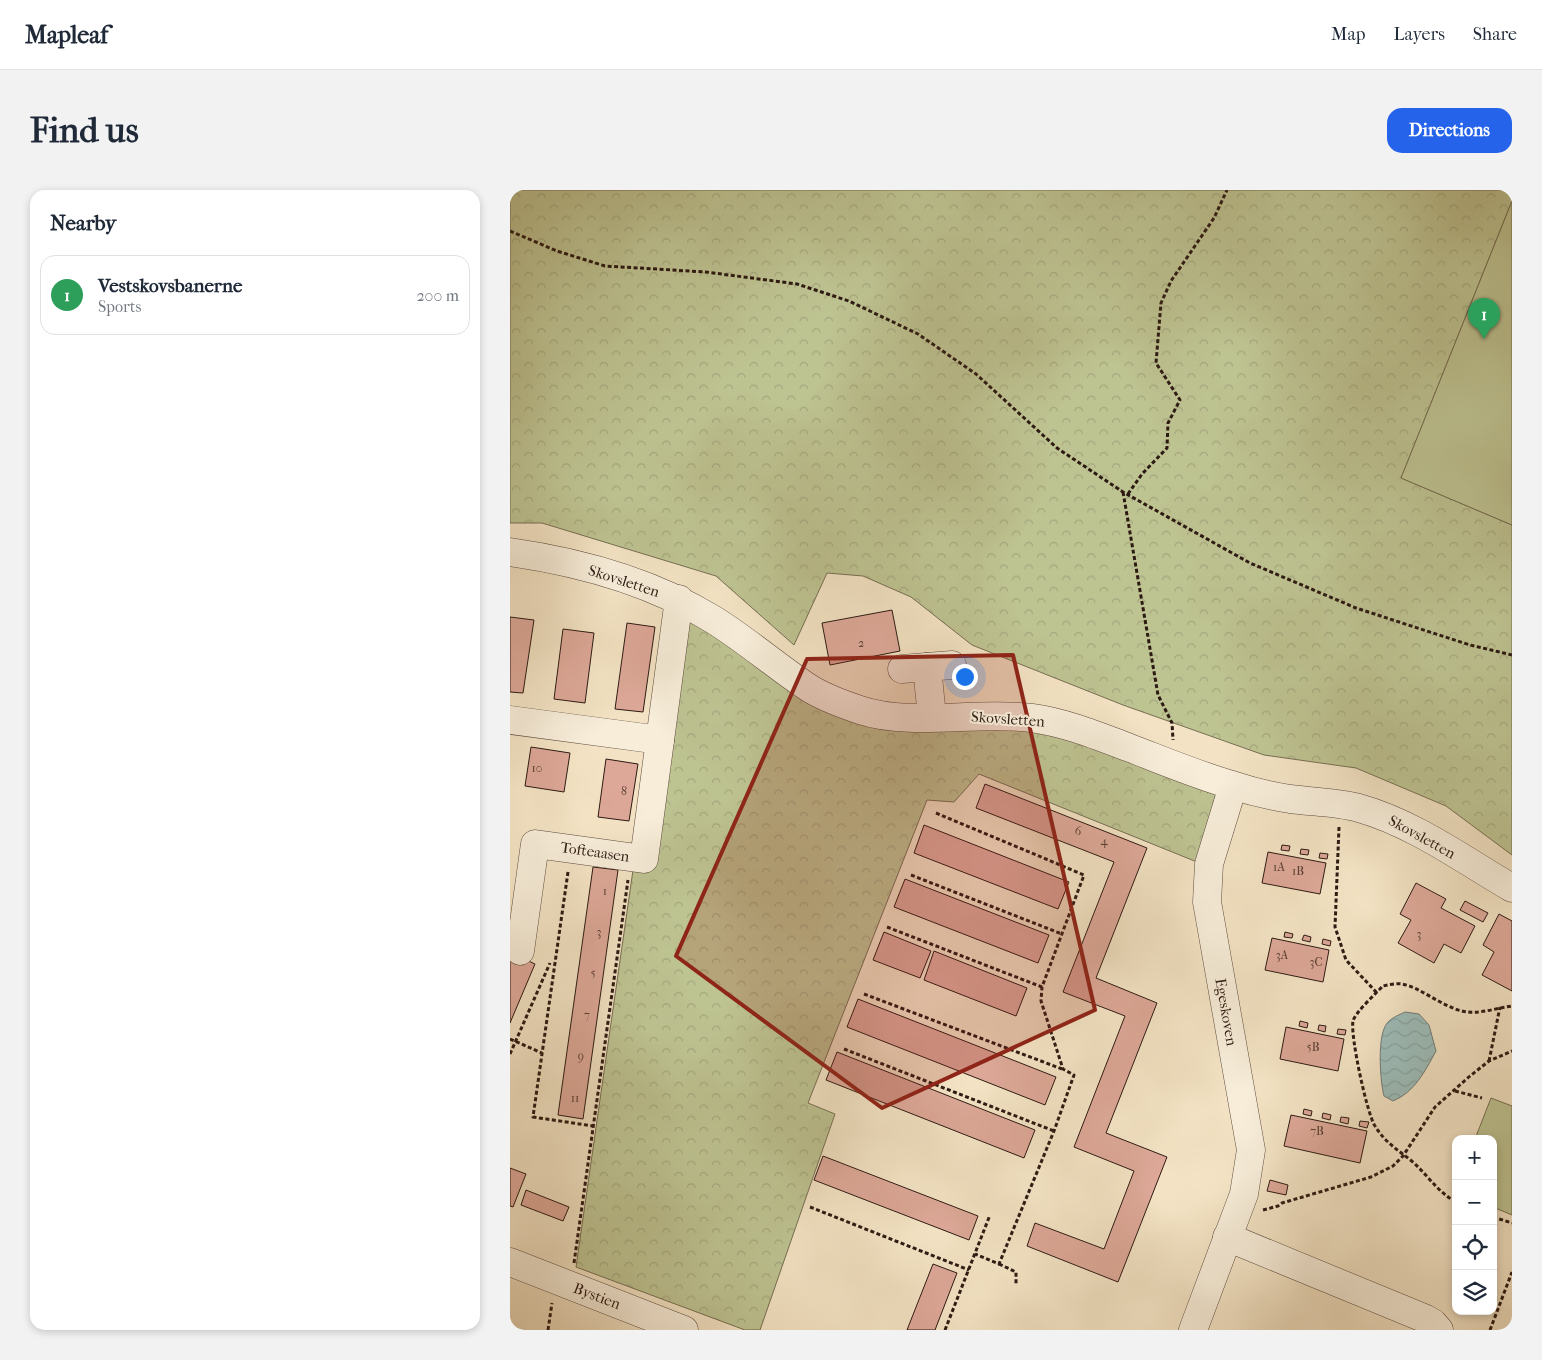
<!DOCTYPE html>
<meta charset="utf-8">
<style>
body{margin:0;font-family:"IM FELL French Canon",serif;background:#f2f2f3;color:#1f2937}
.controls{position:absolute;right:15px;bottom:15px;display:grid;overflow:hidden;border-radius:10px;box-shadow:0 2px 8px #0003}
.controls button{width:45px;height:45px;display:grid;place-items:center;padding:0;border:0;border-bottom:1px solid #e0e1e3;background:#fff;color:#1f2937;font:25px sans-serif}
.you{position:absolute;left:454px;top:486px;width:18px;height:18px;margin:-12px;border:4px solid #fff;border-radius:50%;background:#1a73e8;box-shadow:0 0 0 8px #1a73e833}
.badge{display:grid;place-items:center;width:32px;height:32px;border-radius:50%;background:#2563eb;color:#fff;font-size:16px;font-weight:700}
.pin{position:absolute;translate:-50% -41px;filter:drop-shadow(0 1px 2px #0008)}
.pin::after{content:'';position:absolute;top:26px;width:18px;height:15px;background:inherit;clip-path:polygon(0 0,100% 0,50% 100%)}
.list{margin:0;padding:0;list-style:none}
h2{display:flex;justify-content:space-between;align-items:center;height:65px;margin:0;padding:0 20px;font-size:21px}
h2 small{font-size:16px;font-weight:400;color:#747a83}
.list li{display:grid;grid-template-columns:32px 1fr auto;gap:15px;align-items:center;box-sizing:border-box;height:80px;margin:0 10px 10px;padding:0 10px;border:1px solid #e0e1e3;border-radius:15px}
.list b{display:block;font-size:19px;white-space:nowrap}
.list p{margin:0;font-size:16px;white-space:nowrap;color:#747a83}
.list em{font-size:16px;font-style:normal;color:#747a83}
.icon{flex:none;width:28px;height:28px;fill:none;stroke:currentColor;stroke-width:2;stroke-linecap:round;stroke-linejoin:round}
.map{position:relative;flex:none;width:1002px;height:1140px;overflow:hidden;border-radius:15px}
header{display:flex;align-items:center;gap:30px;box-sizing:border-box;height:70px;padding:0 25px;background:#fff;border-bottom:1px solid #e0e1e3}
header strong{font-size:24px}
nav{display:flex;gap:28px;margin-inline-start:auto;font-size:18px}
.intro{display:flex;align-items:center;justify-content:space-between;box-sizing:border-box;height:120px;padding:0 30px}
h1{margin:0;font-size:35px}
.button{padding:12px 22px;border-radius:15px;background:#2563eb;color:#fff;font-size:18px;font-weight:700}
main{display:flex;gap:30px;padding:0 30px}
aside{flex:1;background:#fff;border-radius:15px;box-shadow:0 2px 8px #0003}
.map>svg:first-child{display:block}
</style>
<header>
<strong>Mapleaf</strong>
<nav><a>Map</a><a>Layers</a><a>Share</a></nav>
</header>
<div class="intro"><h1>Find us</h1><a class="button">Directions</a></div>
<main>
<aside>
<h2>Nearby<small></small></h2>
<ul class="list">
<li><span class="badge" style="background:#2e9e5b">1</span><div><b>Vestskovsbanerne</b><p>Sports</p></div><em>200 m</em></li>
</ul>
</aside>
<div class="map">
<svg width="1002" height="1140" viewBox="0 0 1002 1140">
<defs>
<pattern id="forest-crowns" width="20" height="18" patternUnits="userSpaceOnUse" patternTransform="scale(1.25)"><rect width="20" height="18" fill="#bec392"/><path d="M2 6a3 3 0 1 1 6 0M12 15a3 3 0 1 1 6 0" fill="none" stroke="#a4a77d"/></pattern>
<pattern id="water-waves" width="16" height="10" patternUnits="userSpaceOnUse" patternTransform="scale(1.25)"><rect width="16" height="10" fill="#9dbdba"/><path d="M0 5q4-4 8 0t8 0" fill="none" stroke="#88a29f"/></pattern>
</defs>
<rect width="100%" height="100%" fill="#f3e3c4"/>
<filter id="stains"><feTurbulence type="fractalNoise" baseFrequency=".004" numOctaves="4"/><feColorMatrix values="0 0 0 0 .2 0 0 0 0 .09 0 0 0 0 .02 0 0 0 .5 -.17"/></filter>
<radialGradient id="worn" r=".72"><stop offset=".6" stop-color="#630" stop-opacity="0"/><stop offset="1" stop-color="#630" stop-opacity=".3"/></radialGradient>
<g fill="url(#forest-crowns)" stroke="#766e52">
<path d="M0,0H1002V11L891,288L1002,335V665L936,616L846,578L754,565L613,515L462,455L401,407L353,386L317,383L284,455L206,386L32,333H0Z"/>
<path d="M176,430L232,461L308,518L378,540L477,537L544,543L706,604L687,672L469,584L444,612L417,610L298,913L325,924L250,1140H235L66,1077L123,680Z"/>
</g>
<g fill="#bec392" stroke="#766e52">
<path d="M1002,11V335L891,288Z"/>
<path d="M981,908L1002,916V1025L983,1017V949H965Z"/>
</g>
<path fill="url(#water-waves)" stroke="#707c77" d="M895,822L909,824L919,835L926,861C915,881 905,902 883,911L874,906C870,891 868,853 874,839C877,829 887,826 895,822Z"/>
<g fill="#dda898" stroke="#2d1a13">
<path d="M382,420L390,461L320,475L312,433Z"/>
<path d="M0,427L24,430L13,503L0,502Z"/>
<path d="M117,433L145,437L133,522L105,519Z"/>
<path d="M53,439L84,443L75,513L44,509Z"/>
<path d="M21,557L60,563L54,602L15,596Z"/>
<path d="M96,569L128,574L119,631L88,627Z"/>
<path d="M475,594L637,658L586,788L647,813L596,943L657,967L608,1092L517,1056L525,1033L594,1059L624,981L564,957L615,826L553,802L604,672L466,618Z"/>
<path d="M414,635L559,692L548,719L404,663Z"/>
<path d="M772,655L780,656L779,661L771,660Z"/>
<path d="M791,659L799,660L798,665L790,664Z"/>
<path d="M758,662L816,673L810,704L752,693Z"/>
<path d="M810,663L818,664L817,669L809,668Z"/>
<path d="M83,677L108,680L73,929L48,925Z"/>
<path d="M395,689L539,745L528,773L384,717Z"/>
<path d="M906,693L936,709L931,718L965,736L951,763L934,754L924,773L888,753L901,730L890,724Z"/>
<path d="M955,711L978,723L973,732L950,720Z"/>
<path d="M989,724L1002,731V801L972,785L984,762L973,755Z"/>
<path d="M374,742L421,761L410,788L363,770Z"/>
<path d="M775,742L783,744L782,748L774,747Z"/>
<path d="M794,745L801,747L800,752L792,750Z"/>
<path d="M762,748L819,760L813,792L755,780Z"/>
<path d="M813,749L821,751L820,756L812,754Z"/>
<path d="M424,761L517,798L506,826L414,790Z"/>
<path d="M3,764L25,774L0,833V772Z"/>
<path d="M348,809L546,887L535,915L337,837Z"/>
<path d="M790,831L798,833L797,838L789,836Z"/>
<path d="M809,835L816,836L815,842L808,840Z"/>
<path d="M776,837L834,849L828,881L770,869Z"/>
<path d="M828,839L836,840L835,845L827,844Z"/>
<path d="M327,862L525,940L514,968L316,890Z"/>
<path d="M794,919L802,921L801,926L793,924Z"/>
<path d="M813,923L821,925L820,930L812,928Z"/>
<path d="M781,925L857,941L850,973L774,956Z"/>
<path d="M831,927L839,928L838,934L830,932Z"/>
<path d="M850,931L859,932L857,938L849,936Z"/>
<path d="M313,966L468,1026L459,1050L304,990Z"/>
<path d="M0,978L16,984L3,1017L0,1016Z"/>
<path d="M760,990L778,995L776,1005L757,1001Z"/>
<path d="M16,1000L59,1017L53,1031L11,1015Z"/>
<path d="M423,1074L447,1083L425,1140H397Z"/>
</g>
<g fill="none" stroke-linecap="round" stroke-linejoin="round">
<g stroke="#5e4c3f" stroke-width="29">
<g id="minor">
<path d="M0,362C70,372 143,392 204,430C236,450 265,475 296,496C312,507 332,514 350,520C401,537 467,521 522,528C557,533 588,546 620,558C654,571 687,585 722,595C740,601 761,606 780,609C803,612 827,612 849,618C905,634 952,669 1002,698"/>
<path d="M392,479L417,477"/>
<path d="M422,527L417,477L442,475"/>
<path d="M0,530L150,550"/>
<path d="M10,761L25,654L134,669L169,409"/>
<path d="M717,1047L916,1129L923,1133L929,1140"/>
<path d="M0,1072L174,1140"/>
<path d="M683,1140L734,1004L741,960L697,712L699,674L723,596"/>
</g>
</g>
<g stroke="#2d1a13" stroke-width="3" stroke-dasharray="4 2.5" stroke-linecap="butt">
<path d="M0,41L47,61L95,76L196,82L287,94L339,111L408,144L466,184L547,258L613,302L740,373L846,418L960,455L1002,465"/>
<path d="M613,302L648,505L662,533L663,550"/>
<path d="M618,304L632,284L657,258L658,233L670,210L646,173L651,113L661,91L704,28L717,0"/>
<path d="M426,623L574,685L532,797L531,811L553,879L564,885L544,941L489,1074L465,1064"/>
<path d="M829,637L825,737L836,770L867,803"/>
<path d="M58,682L23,927L83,936"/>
<path d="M401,685L552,744"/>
<path d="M377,737L532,797"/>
<path d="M354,804L552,879"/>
<path d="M0,849L32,863"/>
<path d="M334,859L544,941"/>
<path d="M0,864L40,773"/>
<path d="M979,871L990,817"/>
<path d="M945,901L972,908"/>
<path d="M946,1012C929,1003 918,986 904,973C890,961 875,953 865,936C857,924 840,845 843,831C845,823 866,803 873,796C878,795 886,793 892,794C910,797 931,816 952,821C968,825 986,818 1002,816"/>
<path d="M300,1017L459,1080"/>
<path d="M753,1020L768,1016L772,1013L861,987L883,976L893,966L925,917L960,886L979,871L1002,861"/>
<path d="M983,1027L1002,1033"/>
<path d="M64,1073L118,690"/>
<path d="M489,1074L506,1082V1094"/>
<path d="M38,1140L42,1113"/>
<path d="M435,1140L480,1025"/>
<path d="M980,1140L1002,1082"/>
</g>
<use href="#minor" stroke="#f7edd9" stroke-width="28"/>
</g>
<path fill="#8f2418" fill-opacity="0.2" stroke="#8f2418" stroke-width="4" stroke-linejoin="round" d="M503,465L585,820L372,918L166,766L297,469Z"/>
<g text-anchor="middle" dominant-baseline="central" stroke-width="4" stroke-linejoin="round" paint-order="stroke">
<g font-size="12" fill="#593e34">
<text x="351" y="453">2</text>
<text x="27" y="578">10</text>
<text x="114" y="601">8</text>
<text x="568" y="641">6</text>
<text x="594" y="651">4</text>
<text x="769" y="677">1A</text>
<text x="788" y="681">1B</text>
<text x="95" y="701">1</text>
<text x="89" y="742">3</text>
<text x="909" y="744">3</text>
<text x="772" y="765">3A</text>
<text x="806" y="772">3C</text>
<text x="83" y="783">5</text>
<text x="77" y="825">7</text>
<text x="803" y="857">5B</text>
<text x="71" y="866">9</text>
<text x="65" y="908">11</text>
<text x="807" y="941">7B</text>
</g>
<g font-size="15" fill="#2d1a13" stroke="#f7edd9">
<text transform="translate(114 391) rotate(18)">Skovsletten</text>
<text transform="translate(498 529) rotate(4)">Skovsletten</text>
<text transform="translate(912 647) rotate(29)">Skovsletten</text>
<text transform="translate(85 662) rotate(8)">Tofteaasen</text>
<text transform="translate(716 822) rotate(80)">Egeskoven</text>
<text transform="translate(87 1106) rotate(21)">Bystien</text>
</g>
</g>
<rect width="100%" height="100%" filter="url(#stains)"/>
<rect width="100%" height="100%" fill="url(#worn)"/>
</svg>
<div class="controls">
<button>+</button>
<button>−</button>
<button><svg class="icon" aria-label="locate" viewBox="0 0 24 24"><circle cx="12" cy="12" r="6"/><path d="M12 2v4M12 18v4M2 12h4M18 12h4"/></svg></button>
<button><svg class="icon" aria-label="layers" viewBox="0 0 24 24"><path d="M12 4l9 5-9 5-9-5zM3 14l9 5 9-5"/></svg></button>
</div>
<div class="you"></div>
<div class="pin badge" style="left:974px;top:149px;background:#2e9e5b">1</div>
</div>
</main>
